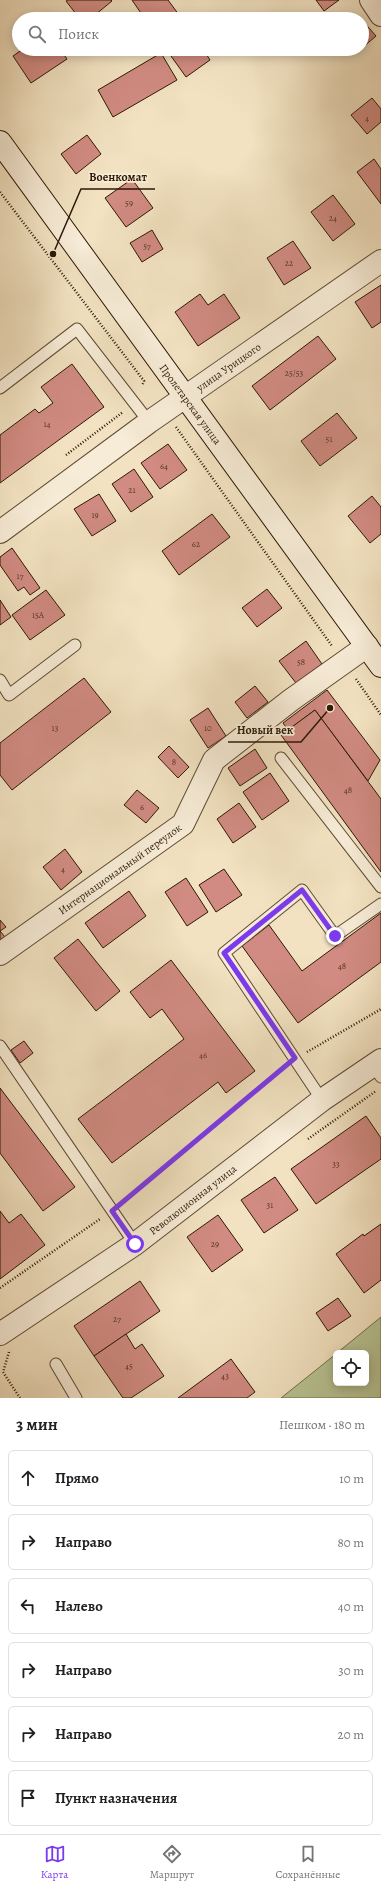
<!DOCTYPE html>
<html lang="ru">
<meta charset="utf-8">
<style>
body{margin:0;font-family:Alegreya,serif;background:#f6f6f6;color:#202124}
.controls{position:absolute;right:12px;bottom:12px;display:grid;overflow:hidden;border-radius:6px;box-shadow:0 2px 10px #0003}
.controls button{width:36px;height:36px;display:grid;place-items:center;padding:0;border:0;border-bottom:1px solid #e0e0e0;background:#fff;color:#202124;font:20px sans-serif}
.stop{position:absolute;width:12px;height:12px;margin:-9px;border:3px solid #7c3aed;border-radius:50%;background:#fff}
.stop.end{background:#7c3aed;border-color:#fff;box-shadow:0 1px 4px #0008}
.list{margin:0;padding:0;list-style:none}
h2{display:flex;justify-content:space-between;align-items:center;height:52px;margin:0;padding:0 16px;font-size:17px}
h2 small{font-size:13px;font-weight:400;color:#757577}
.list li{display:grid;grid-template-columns:26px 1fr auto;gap:12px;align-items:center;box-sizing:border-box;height:56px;margin:0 8px 8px;padding:0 8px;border:1px solid #e0e0e0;border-radius:6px}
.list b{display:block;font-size:15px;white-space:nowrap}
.list em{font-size:13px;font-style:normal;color:#757577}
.icon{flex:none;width:22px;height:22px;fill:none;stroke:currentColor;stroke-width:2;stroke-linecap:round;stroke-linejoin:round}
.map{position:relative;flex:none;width:381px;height:1398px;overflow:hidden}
.search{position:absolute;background:#fff;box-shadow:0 2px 10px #0003;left:12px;right:12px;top:12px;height:44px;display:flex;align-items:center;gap:10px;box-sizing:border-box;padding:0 14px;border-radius:22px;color:#757577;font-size:15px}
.sheet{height:436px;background:#fff}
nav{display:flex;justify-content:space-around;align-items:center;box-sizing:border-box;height:56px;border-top:1px solid #e0e0e0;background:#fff;font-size:11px;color:#757577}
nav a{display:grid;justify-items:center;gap:2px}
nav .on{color:#7c3aed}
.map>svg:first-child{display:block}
</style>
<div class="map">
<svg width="381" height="1398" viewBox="0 0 381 1398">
<rect width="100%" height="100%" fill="#f2e2c1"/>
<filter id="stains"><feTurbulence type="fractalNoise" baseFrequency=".005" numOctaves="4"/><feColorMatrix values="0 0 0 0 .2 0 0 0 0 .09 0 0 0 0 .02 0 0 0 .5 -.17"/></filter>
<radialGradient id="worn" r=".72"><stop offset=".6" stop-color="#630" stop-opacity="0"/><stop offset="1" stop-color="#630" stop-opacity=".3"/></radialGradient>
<path fill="#b8c494" stroke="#726e4c" d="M381,1317V1398H281L336,1354V1383H366V1353H337Z"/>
<g fill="#d18b82" stroke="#2d1905">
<path d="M68,0H111L112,1L90,19H80L66,1Z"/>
<path d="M132,0H168L182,19H145Z"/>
<path d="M316,0H339L324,11Z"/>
<path d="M362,20L376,36L362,48Z"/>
<path d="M23,49H60L67,59L31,83L13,56Z"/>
<path d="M166,49H203L210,60L186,77Z"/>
<path d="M161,53L177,80L113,117L98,90Z"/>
<path d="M372,98L381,109V122L367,134L351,115Z"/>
<path d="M87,135L101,154L76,174L61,154Z"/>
<path d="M374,159L381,169V204L357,172Z"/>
<path d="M132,179L153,208L126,227L105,198Z"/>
<path d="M333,195L355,224L333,241L311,212Z"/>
<path d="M152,230L163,249L142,262L130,243Z"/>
<path d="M293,241L311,268L284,285L267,258Z"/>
<path d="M381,285V322L372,328L355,302Z"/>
<path d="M200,294L208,305L224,294L240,318L198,346L175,312Z"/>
<path d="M318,336L336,359L270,410L252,386Z"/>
<path d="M72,364L104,407L0,483V435L35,409L39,413L53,403L41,387Z"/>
<path d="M337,413L357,438L320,466L301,441Z"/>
<path d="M168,444L187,470L160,489L141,463Z"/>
<path d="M134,469L153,497L131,512L112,484Z"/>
<path d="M99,494L116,521L92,536L74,509Z"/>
<path d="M372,496L381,507V534L370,543L348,516Z"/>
<path d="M212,514L230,537L179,575L162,551Z"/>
<path d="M12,548L40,588L30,595L24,587L18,591L0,565V557Z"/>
<path d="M267,589L282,608L257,627L242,608Z"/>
<path d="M46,590L65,615L30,640L12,615Z"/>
<path d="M0,600L11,617L0,625Z"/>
<path d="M306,641L322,664L296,683L279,661Z"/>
<path d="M84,678L111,712L12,790L0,775V743Z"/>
<path d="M255,686L268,702L247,718L235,702Z"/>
<path d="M327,690L380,760L368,781L315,710L288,730L283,723Z"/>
<path d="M208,708L226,736L208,748L190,720Z"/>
<path d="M315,710L381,799V872L281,735Z"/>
<path d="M169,746L189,767L178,778L158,757Z"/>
<path d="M255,749L267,768L240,786L228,768Z"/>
<path d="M270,773L289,801L262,820L243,792Z"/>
<path d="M137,790L159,808L146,823L124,805Z"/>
<path d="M239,803L256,827L233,843L217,819Z"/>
<path d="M65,849L82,872L61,890L43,867Z"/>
<path d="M224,869L242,895L216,912L199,885Z"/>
<path d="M186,878L208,912L187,926L165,892Z"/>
<path d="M129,891L146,916L103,948L85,923Z"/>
<path d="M381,913V962L298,1023L242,946L269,925L302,971Z"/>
<path d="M0,920L6,927L0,931L5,937L0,941Z"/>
<path d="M78,939L120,991L96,1011L54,958Z"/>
<path d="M171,960L255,1071L226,1093L218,1082L112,1163L78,1119L184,1039L162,1009L150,1018L130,992Z"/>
<path d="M24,1041L33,1053L20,1063L11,1050Z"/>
<path d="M0,1088L75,1187L43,1211L0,1153Z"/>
<path d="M366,1116L381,1138V1159L316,1204L291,1169Z"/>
<path d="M275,1177L298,1210L264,1233L241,1200Z"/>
<path d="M0,1211L9,1223L21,1214L45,1245L0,1279Z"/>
<path d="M218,1215L243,1250L212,1272L187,1237Z"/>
<path d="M381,1224V1280L364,1293L336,1254L363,1234L364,1236Z"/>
<path d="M140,1281L160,1311L94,1356L74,1326Z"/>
<path d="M338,1298L351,1316L328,1331L316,1313Z"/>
<path d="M126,1334L135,1349L142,1344L164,1376L131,1398H123L94,1356Z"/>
<path d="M231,1359L255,1392L247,1398H178Z"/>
</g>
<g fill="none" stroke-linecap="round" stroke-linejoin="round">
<g stroke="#5e4b34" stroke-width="13">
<g id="lane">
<path d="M0,388L77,329L149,422"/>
<path d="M0,680L9,695L75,645"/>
<path d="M281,758L381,887"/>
<path d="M0,1046L135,1244"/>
<path d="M373,1065L381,1077"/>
<path d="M322,1100L224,953L302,890L335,936L381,904"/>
<path d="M56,1364L76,1398"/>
</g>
</g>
<g stroke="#5e4b34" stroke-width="24">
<g id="street">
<path d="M371,0L381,15"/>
<path id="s1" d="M0,532L149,422L381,261"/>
<path id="s2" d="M0,954L183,824L214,760L291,700L367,646"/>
<path id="s3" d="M0,1334L135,1244L322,1100L381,1060"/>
</g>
</g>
<g stroke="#2d1905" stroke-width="24">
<g id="secondary">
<path id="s4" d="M0,142L381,666"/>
</g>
</g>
<g stroke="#2d1905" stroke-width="2.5" stroke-dasharray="1 2" stroke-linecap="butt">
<path d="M0,192L144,381L142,386"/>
<path d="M176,427L332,646"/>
<path d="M66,455L123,412"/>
<path d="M356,679L381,715"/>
<path d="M307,1052L381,1009"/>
<path d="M308,1139L376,1091"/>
<path d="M125,1201L284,1068"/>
<path d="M0,1288L100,1219"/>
<path d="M9,1352L3,1372L20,1398"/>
</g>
<use href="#lane" stroke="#f7ecd7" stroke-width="11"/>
<use href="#street" stroke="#f7ecd7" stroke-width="22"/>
<use href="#secondary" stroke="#f7ecd7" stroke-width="22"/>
</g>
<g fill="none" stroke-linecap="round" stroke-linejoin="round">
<path stroke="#7c3aed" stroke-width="5" d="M135,1244L112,1211L295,1058L224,953L302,890L335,936"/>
</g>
<g text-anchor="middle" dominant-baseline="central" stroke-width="3.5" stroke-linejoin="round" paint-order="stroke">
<g font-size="9" fill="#563624">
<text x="367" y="118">4</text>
<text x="129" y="203">59</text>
<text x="333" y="218">24</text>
<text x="147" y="246">57</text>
<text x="289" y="263">22</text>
<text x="294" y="373">25/53</text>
<text x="47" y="424">14</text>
<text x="329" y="439">51</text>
<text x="164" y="466">64</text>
<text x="132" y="490">21</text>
<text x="95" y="515">19</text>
<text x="196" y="544">62</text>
<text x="20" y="576">17</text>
<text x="38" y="615">15А</text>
<text x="301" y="662">58</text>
<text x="55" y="728">13</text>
<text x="208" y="728">10</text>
<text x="174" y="762">8</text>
<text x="348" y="790">48</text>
<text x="142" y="807">6</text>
<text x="63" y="869">4</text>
<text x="342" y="966">48</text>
<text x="203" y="1055">46</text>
<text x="336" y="1164">33</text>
<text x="270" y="1205">31</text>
<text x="215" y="1244">29</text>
<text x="117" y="1319">27</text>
<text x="129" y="1366">45</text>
<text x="225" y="1376">43</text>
</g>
<g font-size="11" fill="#2d1905" stroke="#f7ecd7">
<text stroke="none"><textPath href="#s1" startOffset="282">улица Урицкого</textPath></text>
<text stroke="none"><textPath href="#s4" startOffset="324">Пролетарская улица</textPath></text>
<text stroke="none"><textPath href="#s2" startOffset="147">Интернациональный переулок</textPath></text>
<text stroke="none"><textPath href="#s3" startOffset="235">Революционная улица</textPath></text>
</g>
</g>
<path fill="none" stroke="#2d1905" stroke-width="1.5" d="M53 254L81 189H155M330 708L301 742H228"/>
<g fill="#2d1905" stroke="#f7ecd7" stroke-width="1.5">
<circle cx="53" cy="254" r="4"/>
<circle cx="330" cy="708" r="4"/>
</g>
<g font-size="12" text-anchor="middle" font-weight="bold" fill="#2d1905" stroke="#f7ecd7" stroke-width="3.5" stroke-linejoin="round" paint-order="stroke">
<text x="118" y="181">Военкомат</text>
<text x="265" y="734">Новый век</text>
</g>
<rect width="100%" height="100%" filter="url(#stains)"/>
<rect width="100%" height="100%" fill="url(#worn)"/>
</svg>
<div class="controls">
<button><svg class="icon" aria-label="locate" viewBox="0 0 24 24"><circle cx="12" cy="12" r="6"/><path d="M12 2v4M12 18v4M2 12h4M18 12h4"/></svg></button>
</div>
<div class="stop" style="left:135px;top:1244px"></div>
<div class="stop end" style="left:335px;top:936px"></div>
<div class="search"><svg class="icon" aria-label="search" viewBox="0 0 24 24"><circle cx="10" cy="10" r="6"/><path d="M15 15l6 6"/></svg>Поиск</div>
</div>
<section class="sheet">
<h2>3 мин<small>Пешком · 180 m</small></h2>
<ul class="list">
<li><svg class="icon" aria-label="ahead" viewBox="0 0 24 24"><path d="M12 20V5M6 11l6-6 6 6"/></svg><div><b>Прямо</b></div><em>10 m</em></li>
<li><svg class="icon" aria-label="right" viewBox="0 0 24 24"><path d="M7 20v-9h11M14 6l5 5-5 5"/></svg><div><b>Направо</b></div><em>80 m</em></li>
<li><svg class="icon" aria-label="left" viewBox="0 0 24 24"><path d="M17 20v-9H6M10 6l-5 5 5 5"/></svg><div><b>Налево</b></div><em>40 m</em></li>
<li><svg class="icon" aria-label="right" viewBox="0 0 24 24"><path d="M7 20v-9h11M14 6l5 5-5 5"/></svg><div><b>Направо</b></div><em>30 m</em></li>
<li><svg class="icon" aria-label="right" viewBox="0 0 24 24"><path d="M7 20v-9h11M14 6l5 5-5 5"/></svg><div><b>Направо</b></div><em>20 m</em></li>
<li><svg class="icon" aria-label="arrive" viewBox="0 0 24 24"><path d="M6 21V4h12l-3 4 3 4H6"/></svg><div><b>Пункт назначения</b></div></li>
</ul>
</section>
<nav>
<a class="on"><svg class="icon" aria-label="map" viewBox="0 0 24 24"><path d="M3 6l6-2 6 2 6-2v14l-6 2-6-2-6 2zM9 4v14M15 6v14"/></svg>Карта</a>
<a><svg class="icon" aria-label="directions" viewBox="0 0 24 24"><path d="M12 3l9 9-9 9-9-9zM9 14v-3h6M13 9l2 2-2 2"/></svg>Маршрут</a>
<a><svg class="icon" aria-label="saved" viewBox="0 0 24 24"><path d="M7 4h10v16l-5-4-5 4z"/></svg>Сохранённые</a>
</nav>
